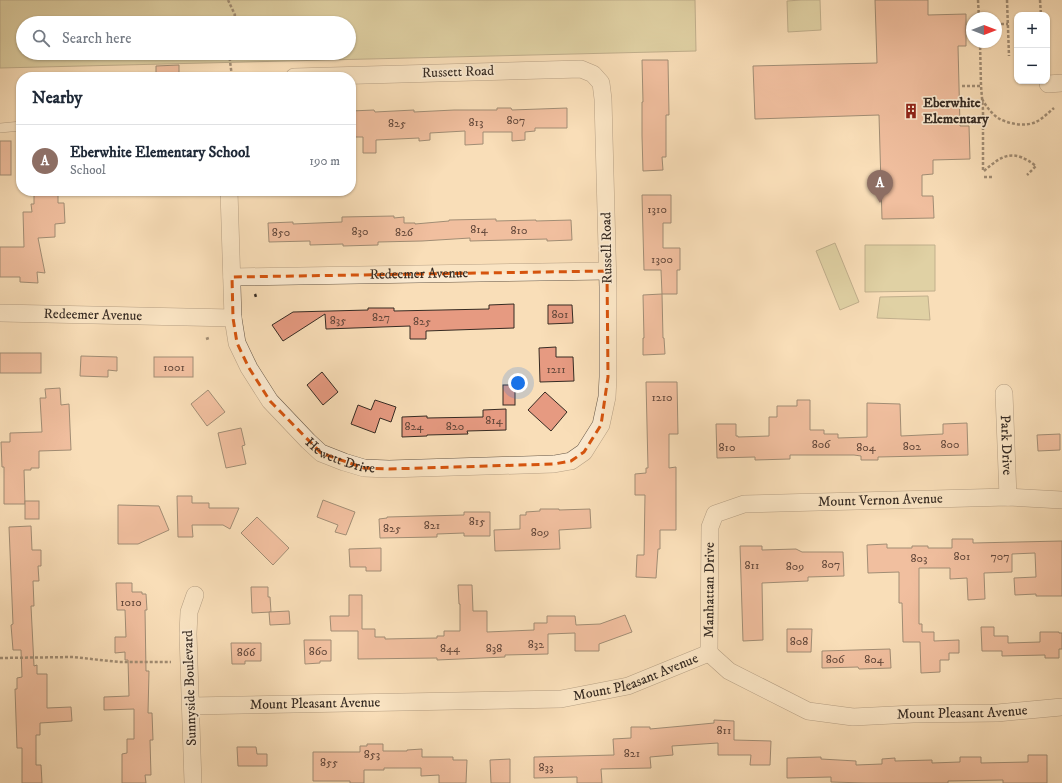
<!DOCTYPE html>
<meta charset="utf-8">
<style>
body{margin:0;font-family:"IM FELL DW Pica",serif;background:#f2f2f3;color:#1f2937}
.controls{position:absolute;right:12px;top:12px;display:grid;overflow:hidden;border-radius:8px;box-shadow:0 1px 3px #0004}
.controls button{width:36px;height:36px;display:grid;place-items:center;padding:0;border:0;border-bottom:1px solid #e0e1e3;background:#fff;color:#1f2937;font:20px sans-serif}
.compass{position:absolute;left:966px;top:12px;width:36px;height:36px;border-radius:50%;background:#fff;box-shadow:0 1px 3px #0004;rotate:90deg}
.you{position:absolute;left:518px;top:383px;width:14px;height:14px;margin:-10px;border:3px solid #fff;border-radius:50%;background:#1a73e8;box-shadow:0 0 0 6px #1a73e833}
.badge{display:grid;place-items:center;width:26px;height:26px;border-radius:50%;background:#8f2418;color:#fff;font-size:13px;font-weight:700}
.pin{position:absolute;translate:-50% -33px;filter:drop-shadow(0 1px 2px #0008)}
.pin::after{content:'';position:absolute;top:21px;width:14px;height:12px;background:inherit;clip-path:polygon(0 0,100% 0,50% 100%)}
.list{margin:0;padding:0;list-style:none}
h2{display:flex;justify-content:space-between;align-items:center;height:52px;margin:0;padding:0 16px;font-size:17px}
h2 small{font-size:13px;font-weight:400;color:#747a83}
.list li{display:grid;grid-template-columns:26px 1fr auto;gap:12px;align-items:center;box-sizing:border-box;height:72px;padding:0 16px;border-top:1px solid #e0e1e3}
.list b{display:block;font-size:15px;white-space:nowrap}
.list p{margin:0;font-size:13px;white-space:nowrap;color:#747a83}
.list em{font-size:13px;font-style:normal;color:#747a83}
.icon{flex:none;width:22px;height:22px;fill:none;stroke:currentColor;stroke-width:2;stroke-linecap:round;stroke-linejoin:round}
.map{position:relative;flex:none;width:1062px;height:783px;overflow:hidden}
.search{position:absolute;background:#fff;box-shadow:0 1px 3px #0004;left:16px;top:16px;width:340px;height:44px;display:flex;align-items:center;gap:10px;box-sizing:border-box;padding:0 14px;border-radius:22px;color:#747a83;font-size:15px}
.panel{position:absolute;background:#fff;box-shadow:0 1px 3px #0004;left:16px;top:72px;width:340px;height:124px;border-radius:16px}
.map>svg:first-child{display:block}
</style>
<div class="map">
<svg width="1062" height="783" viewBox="0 0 1062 783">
<rect width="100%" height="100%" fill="#f9deb8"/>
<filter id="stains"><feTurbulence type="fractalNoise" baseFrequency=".005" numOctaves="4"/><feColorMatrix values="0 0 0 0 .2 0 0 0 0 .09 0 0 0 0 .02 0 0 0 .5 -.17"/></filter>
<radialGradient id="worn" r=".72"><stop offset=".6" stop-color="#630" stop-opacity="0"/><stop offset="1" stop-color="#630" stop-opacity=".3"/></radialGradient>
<g fill="#c1c08c" stroke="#7c7658" fill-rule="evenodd">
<path d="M0,0H695L696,51L0,68ZM23,23H349V53H23Z"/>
<path d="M801,0H820L821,30L788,32L787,1Z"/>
<path d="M835,243L859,302L840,310L816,251Z"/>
<path d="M865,245H935V291L865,292Z"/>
<path d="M928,296L930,320L877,318L880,297Z"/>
</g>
<g fill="#e69a81" stroke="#362b23">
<path d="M875,0H928V15L966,14V46H958L960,126H969L970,159L933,160V174L922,175V196H933L934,218L882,219L879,115L755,119L753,66L877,63Z"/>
<path d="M642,60H668L669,115H666V157H662L663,170L643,171L642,136V102H643Z"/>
<path d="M179,65V77H156V66Z"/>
<path d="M497,108H511L512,110L567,108V128H535V131L525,132V140L512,141V132H483V144L465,145V131L430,133V140L419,141V138L376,140V153H363V137H351V111L374,110L375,112L414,110V112L454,110H497Z"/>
<rect x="0" y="141" width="11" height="34"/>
<path d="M34,191H58V203H64L65,223L55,224V237L38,238L45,273L37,272L38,283L20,282V277H0V247H24L23,212H32L31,204H34Z"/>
<path d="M642,195H671V223H663V248H680V270H677V294H662L661,270H644Z"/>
<path d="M394,216V218L404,217V223H415V224L449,221V220L496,219V221L536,220V221L571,220L572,240L547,241V239L470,241V238L422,241L378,242V245L343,246V244L310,245V241L269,242L268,223L293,222V224L342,222V217Z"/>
<path d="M662,294L663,338H664L665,354L643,355V338H644L643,295Z"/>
<path d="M514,304V328L426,331V339H410V326L326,329L325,314L283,341L272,325L293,312L368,310V308H394V311L489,309V305Z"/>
<path d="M548,305H572L573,323L548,324Z"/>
<path d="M556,347V357H573L574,381L540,382L539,348Z"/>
<rect x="0" y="353" width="41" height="20"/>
<path d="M81,356L117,357V371L108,370V377L80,376Z"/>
<rect x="154" y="357" width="39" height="20"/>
<path d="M322,372L338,392L323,405L307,385Z"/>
<path d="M646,382H677L678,434H669V468L676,467V530H660V549H658L656,578L636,577L637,555H644L645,495H635V474L646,473V468H648Z"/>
<rect x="503" y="385" width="12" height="20"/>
<path d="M60,388L61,405L69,404L71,450L39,451V468H31V470H24L25,504H4V467H2L1,442H10V433L42,432L40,398H46L45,389Z"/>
<path d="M208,390L225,412L207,426L191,404Z"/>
<path d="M545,392L567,412L551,431L528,410Z"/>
<path d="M375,400L396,407L391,422L380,418L375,433L351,424L358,405L371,410Z"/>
<path d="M797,400H810V430H824V434H838V438L867,437V403L900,404L901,436L943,434V424L967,423L968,455L878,457V460H861V456L854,455H790V459L755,460V457L717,458L716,424H736V436H738V437L769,436V417H777V406H797Z"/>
<path d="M506,409V430L467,431L468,434L427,435V436L402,437V417L427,416V418L483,417V410Z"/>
<path d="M241,428L245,445L242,446L246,464L226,468L218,433Z"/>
<path d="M1060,434V450L1038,451L1037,435Z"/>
<path d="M177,496H192V503H209V508H239L230,529L223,525H192L193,537H178Z"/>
<path d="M323,500L355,512L346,535L335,532L338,525L317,517Z"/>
<rect x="25" y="501" width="14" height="18"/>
<path d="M118,505L159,506L169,530L138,544H118Z"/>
<path d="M540,509H559V510L590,509L591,528L559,530L560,549L495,551L494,530L520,529V515H526V512L540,511Z"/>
<path d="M464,512H490V536H464V533L437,534V537L380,538L379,519L387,518V517L464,515Z"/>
<path d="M257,517L289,548L273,565L241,533Z"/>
<path d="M31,526L32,550H41V566H38L39,581H33L34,606H31L34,666L37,665V674H47V708L71,707L72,721L40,723V735H36V765H41L42,783H22V748H17L15,689H17V678L22,677L21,650H13L11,625L13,624L9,527Z"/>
<path d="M952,539H973V543L1062,541V596H1036V594L1015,595L1014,578L1036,577L1035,553L1012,554V572L984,573L985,599L968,600L967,578L950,579V568H919V624H922V632H934V641L959,640V653H949V660H940V672L921,673L920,642H903L902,603H899V572L868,573L867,545L887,544V548H912V546H928V548H952Z"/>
<path d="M740,546H762V550L796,549L802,552H843L844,576L808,577V581L762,583L763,640L743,641Z"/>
<path d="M381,548V571H366V567H350L349,549Z"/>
<path d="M116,583H132V592H142V594H146L147,610H145L146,671H149L148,713H152L153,740H150L151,775H145L146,783H122V754L127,753V739H134V709L104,710V697L129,696L128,660H125V652L115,653V637H126L125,610H117Z"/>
<path d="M458,585H472L473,611H487V632L534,630V623H547V616H575L576,625L600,624L625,615L632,632L599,644V651H575V633L548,634V654L505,655V657L437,660V658L358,659V631H331L330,616H349V595H362V629H375V637H385V639L437,638V636H444V631H460V604H459Z"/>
<path d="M251,587H268V597H270L271,612L252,613Z"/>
<path d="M289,611L290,624L270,625L269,612Z"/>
<path d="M981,627H994V636H1008V643L1040,642V632H1059V633H1062V649H1059V658H1045V655L1002,656V651H982Z"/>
<path d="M787,629H812L811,652H787Z"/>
<path d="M304,640H331V661H320V663L305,664Z"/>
<path d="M231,643H261V661H245V664H232Z"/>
<path d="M890,649L891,668L859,669L858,667L822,668V651Z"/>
<path d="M714,720L734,721V740L771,741L770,765H750L751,755H718V743L672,746L673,755L650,757L651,768L601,769L602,783H577V777L534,778V757L614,755L613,739L631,738V727H650V729L683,726L714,723Z"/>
<path d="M367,744H383V751H407V750L422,749V757H453V760H467L466,783H439V775L421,776V768H384V770H364V783H350V781H313V752H360V746H367Z"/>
<path d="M237,747H256L257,754H267V766H238Z"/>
<path d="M1028,755H1047V783H1003V780L948,781V783H866L831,782V777L787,778V758L821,757V759L856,761V765L882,764V759L895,758V761L932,760V763L960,762V757H981V763L1028,762Z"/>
<path d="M510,759V783H491L490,760Z"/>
</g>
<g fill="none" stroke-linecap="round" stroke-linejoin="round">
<g stroke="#675848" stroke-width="10">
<path id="service" d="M0,128L21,126"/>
</g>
<g stroke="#675848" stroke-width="18">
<g id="minor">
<path d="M1048,84L1062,83"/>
<path id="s1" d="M229,191L233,318L237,343L249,368L270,401L308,441L321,453L344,462L364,468L389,469L554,464L571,461L584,452L601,425L607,397L608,377V287L603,99L601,83L593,74L581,69L294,77"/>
<path id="s2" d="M232,277L607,271"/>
<path id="s3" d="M0,313L233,318"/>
<path id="s4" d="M1004,393L1008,497"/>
<path id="s5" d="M709,653L710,527L715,514L744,504L1008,497L1062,500"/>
<path id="s6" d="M709,653L729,671L808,711L853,717L913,714L997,713L1062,707"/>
<path id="s7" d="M191,706L561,699L628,686L709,653"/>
<path d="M193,783L188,634L189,612L195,595"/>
</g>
</g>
<g stroke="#362b23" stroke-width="2.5" stroke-dasharray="3 2" stroke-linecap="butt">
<path d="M228,0L235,15L230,23"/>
<path d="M978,0L979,18"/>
<path d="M1007,0L1009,56"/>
<path d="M1040,0L1041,15"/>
<path d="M996,24H1008"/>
<path d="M980,42L981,86L983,110V172"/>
<path d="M229,53L232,77"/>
<path d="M962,86H981"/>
<path d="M982,99C986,106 991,113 998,118C1008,124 1025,127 1036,122C1042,119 1048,113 1054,108"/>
<path d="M984,171C1003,154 1014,149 1036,166L1027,175"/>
<path d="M984,177H993"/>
<path d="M255,294L256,297"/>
<path d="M206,339L209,338"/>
<path d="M0,658L73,657L119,662H171"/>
</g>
<use href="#service" stroke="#fbead1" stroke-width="9"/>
<use href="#minor" stroke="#fbead1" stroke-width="17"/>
</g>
<path d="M0 0H1062V783H0ZM607,271L608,377L601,425L584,452L571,461L554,464L389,469L364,468L321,453L270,401L249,368L237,343L233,318L232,277Z" fill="#f9deb8" fill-opacity=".55" fill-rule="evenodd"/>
<path fill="none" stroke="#d6540e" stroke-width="3" stroke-dasharray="8 5" stroke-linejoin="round" d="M607,271L608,377L601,425L584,452L571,461L554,464L389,469L364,468L321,453L270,401L249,368L237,343L233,318L232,277Z"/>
<defs>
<g id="building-bare" transform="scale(1.2)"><path d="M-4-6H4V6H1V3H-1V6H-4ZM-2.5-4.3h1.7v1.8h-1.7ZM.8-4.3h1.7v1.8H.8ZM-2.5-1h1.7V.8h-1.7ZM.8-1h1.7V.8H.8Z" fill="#8f2418" stroke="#fbead1" stroke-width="2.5" paint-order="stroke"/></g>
</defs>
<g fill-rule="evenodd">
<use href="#building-bare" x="911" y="111"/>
</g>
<g text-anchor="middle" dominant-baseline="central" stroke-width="3.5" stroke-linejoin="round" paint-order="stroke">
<g font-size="12" fill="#62473a">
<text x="516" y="120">807</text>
<text x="476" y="122">813</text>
<text x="397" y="123">825</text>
<text x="657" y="209">1310</text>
<text x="479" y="229">814</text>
<text x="519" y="230">810</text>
<text x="360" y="231">830</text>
<text x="281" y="232">850</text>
<text x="404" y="232">826</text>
<text x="662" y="259">1300</text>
<text x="560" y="314">801</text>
<text x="381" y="317">827</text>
<text x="338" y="320">835</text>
<text x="422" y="321">825</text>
<text x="174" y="367">1001</text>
<text x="556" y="369">1211</text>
<text x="662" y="397">1210</text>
<text x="494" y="420">814</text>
<text x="414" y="426">824</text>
<text x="455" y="426">820</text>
<text x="821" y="444">806</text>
<text x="950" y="444">800</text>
<text x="912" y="446">802</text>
<text x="727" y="447">810</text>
<text x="866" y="447">804</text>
<text x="477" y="521">815</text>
<text x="432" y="525">821</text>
<text x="392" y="528">825</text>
<text x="540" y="532">809</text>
<text x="962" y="556">801</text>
<text x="1000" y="556">707</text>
<text x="919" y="558">803</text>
<text x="831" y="564">807</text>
<text x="752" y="565">811</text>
<text x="795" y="566">809</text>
<text x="131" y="602">1010</text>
<text x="799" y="641">808</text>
<text x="536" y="644">832</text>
<text x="450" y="648">844</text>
<text x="494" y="648">838</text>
<text x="318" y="651">860</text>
<text x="246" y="652">866</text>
<text x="835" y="659">806</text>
<text x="874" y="659">804</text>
<text x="724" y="730">811</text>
<text x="632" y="753">821</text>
<text x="372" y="754">853</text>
<text x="329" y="762">855</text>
<text x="546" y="767">833</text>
</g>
<g font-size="14" fill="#362b23" stroke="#fbead1">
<text transform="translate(458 72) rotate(-2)">Russett Road</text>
<text transform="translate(607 248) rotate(-91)">Russell Road</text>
<text stroke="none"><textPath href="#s2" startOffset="187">Redeemer Avenue</textPath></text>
<text stroke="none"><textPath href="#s3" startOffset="93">Redeemer Avenue</textPath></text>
<text stroke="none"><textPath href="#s4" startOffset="52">Park Drive</textPath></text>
<text stroke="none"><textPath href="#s1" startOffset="311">Hewett Drive</textPath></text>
<text stroke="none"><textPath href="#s5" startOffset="307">Mount Vernon Avenue</textPath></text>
<text stroke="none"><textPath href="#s5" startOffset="63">Manhattan Drive</textPath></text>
<text stroke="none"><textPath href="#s7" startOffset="448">Mount Pleasant Avenue</textPath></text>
<text transform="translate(190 688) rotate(-92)">Sunnyside Boulevard</text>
<text stroke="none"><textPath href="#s7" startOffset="124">Mount Pleasant Avenue</textPath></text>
<text stroke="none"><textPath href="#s6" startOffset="270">Mount Pleasant Avenue</textPath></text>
</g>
<g font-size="14" font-weight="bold" fill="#362b23" stroke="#fbead1" text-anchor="start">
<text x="923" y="103">Eberwhite<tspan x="923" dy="16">Elementary</tspan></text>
</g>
</g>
<rect width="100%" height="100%" filter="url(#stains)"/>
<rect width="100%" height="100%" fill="url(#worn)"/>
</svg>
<div class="controls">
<button>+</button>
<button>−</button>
</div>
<svg class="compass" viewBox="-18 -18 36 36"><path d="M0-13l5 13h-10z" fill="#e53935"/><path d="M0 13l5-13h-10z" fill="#747a83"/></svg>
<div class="you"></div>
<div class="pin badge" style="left:880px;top:203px;background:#8d6e63">A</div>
<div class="search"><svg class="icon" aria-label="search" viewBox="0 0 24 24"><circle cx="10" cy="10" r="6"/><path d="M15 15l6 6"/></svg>Search here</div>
<section class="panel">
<h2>Nearby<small></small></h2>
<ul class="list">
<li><span class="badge" style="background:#8d6e63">A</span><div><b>Eberwhite Elementary School</b><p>School</p></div><em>190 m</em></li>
</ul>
</section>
</div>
